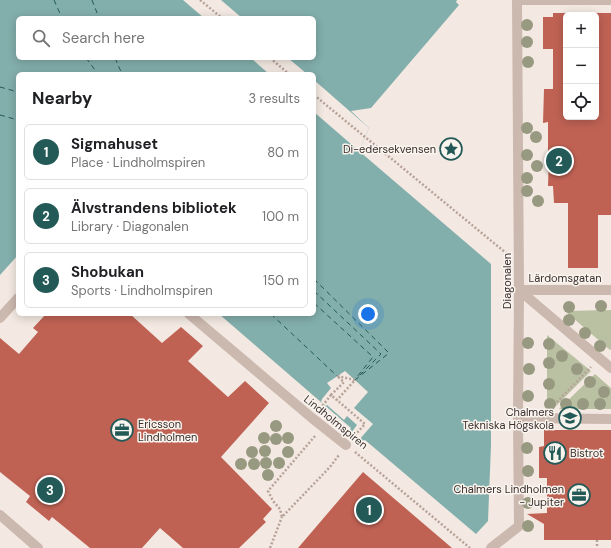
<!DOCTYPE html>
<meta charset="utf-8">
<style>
body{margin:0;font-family:"DM Sans",sans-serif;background:#f2f2f2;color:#202124}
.controls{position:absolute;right:12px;top:12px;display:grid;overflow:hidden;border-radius:6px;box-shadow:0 2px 10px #0003}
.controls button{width:36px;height:36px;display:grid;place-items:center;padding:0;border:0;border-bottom:1px solid #e0e0e0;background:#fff;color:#202124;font:20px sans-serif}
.you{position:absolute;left:368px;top:314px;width:14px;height:14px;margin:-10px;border:3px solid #fff;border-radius:50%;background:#1a73e8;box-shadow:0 0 0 6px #1a73e833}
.badge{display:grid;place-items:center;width:26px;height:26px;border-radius:50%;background:#235a57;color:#fff;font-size:13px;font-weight:700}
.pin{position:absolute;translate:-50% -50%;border:2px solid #fff;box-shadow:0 1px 4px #0006}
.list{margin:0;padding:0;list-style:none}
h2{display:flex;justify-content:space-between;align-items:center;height:52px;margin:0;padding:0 16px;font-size:17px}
h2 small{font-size:13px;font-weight:400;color:#757577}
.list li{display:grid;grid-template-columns:26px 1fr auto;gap:12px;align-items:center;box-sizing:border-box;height:56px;margin:0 8px 8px;padding:0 8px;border:1px solid #e0e0e0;border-radius:6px}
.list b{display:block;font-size:15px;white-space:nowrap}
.list p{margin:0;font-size:13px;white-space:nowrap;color:#757577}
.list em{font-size:13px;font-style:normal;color:#757577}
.icon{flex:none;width:22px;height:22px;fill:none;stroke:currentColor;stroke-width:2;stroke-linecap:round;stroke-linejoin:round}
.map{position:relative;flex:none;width:611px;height:548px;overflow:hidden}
.search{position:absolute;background:#fff;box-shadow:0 2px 10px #0003;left:16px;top:16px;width:300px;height:44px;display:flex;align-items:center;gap:10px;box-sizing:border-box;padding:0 14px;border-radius:6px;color:#757577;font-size:15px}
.panel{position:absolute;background:#fff;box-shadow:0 2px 10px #0003;left:16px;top:72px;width:300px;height:244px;border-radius:6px}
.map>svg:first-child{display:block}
</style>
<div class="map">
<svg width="611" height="548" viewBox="0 0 611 548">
<rect width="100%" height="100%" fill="#f3e9e2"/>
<g fill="#bac1a2">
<path d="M611,310V349L610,350L565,311Z"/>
<path d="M547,335L591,371L553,409H547Z"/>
<path d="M595,374L611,388V409H559Z"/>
</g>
<path fill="#82aeab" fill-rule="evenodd" d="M0,0H457L456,2L459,5L371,108L351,111L369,128L359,151L491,264V445L488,521L476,534L365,440L361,442L349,432L351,428L219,314H314V74H18V255L0,275ZM18,18H314V58H18Z"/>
<g fill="#f3e9e2">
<path d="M183,0H221L242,18H204Z"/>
<path d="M251,58H288L307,74H269Z"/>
<path d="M314,80L369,128L359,151L314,112Z"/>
<path d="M345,371L368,392L354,408L373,424L359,440L351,433L357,425L347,416L344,420L327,405L326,406L321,402L322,399L331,388L327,383Z"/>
</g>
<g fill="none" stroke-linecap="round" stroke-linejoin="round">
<g stroke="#235a57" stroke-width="1" stroke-dasharray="5 4" stroke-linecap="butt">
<path d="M54,0L62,18"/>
<path d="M92,0L99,18"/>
<path d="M86,58L98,74"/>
<path d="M115,58L122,74"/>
<path d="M0,87L18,92"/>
<path d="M0,115L18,120"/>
<path d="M314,279L389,353L355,380"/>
<path d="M314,291L381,354L358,377"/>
<path d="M314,303L373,357L356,378"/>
<path d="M271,314L337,376"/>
</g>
</g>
<g fill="#bf6254">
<path d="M553,13H566V117H596V13H611V215H598V268H568V203H554L553,186H548L549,154H548V122L543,123L544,89H553V49H543V17H553Z"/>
<path d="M46,314H130L162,343L181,327L203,346L188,361L228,397L245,381L269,403L221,457L272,509L263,519L266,522L239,548H183L160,528L142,548H90L52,517L49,521L26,502L30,496L0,472V338L19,354L38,332L33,328Z"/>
<path d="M544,430H611V540H544V524L527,514L547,513V478H539V447L544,446Z"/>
<path d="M363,472L452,548H298Z"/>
</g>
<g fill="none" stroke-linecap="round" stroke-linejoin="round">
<g stroke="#b7a298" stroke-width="2.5" stroke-dasharray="2 2" stroke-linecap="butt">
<path d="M200,0L222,18"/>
<path d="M270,58L289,74"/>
<path d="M314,95L506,253"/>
<path d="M331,395L344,382L337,376L355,380L337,400"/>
<path d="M554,405L591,367"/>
<path d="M320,409L331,395L365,424L355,435"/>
<path d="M315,436L268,491L273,501L280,509L282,517L330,467L339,455"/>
<path d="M355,452L470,548"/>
<path d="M597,540V548"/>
<path d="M270,548L282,517"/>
</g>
<g stroke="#cbb8ae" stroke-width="10">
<path d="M517,0H611"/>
<path d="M519,290L611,368"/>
<path d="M189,314L312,418L346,445"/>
<path d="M0,318L18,298"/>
<path d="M518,418L611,419"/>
<path d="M491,548L519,526L518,418L519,290L517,0"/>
</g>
<g stroke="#cbb8ae" stroke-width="10">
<path d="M519,290H611"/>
<path d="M0,515L38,548"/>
</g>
</g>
<g fill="#989981">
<circle cx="527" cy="25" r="6"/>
<circle cx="527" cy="42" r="6"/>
<circle cx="528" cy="62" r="6"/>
<circle cx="527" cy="128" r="6"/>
<circle cx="536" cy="137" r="6"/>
<circle cx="527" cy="155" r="6"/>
<circle cx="537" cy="166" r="6"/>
<circle cx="527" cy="178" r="6"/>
<circle cx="527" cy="191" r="6"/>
<circle cx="538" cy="201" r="6"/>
<circle cx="601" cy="306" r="6"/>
<circle cx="569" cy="307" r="6"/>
<circle cx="569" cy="320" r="6"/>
<circle cx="585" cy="333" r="6"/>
<circle cx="528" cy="343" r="6"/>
<circle cx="549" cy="344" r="6"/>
<circle cx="600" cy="346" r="6"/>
<circle cx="562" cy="356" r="6"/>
<circle cx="549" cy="363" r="6"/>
<circle cx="529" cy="369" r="6"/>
<circle cx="577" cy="369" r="6"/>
<circle cx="590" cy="382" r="6"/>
<circle cx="549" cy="384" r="6"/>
<circle cx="604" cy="392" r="6"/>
<circle cx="528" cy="396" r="6"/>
<circle cx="550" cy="404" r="6"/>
<circle cx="566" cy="404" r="6"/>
<circle cx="583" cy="404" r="6"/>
<circle cx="600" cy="404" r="6"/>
<circle cx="276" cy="426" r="6"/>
<circle cx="264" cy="438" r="6"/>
<circle cx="288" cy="438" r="6"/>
<circle cx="276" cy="439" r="6"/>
<circle cx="527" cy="448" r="6"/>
<circle cx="265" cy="451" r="6"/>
<circle cx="252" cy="452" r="6"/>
<circle cx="288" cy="452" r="6"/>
<circle cx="266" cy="463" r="6"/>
<circle cx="279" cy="463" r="6"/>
<circle cx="241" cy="464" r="6"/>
<circle cx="254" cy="464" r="6"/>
<circle cx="528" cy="471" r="6"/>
<circle cx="268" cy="475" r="6"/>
<circle cx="528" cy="503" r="6"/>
<circle cx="528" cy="526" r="6"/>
</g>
<defs>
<g id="sight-ring" transform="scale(1.15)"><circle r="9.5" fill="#faf4ef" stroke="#235a57" stroke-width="1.5"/><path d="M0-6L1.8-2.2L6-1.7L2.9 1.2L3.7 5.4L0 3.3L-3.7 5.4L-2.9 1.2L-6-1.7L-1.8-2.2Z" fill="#235a57"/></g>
<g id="university-ring" transform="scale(1.15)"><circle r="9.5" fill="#faf4ef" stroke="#235a57" stroke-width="1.5"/><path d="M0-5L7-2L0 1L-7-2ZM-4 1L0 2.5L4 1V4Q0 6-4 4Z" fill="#235a57"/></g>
<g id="office-ring" transform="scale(1.15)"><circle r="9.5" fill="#faf4ef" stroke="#235a57" stroke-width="1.5"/><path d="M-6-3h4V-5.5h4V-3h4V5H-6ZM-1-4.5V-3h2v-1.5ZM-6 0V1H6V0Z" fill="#235a57"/></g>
<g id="restaurant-ring" transform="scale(1.15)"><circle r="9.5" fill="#faf4ef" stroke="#235a57" stroke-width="1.5"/><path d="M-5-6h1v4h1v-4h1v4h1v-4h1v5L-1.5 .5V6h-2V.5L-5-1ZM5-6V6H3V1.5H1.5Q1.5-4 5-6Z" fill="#235a57"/></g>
</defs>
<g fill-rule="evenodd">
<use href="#sight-ring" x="451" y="149"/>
<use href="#university-ring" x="570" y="418"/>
<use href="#office-ring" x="122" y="430"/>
<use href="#restaurant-ring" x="555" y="453"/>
<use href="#office-ring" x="579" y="495"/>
</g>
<g text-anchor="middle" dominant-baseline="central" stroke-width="3" stroke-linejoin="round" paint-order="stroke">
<g font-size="11" fill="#3a2f2c" stroke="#faf4ef" text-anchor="end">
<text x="436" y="149">Di-edersekvensen</text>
<text x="554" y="412">Chalmers<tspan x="554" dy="13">Tekniska Högskola</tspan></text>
<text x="138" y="424" text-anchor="start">Ericsson<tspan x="138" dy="13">Lindholmen</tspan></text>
<text x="570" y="453" text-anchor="start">Bistrot</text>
<text x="564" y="489">Chalmers Lindholmen<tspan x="564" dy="13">- Jupiter</tspan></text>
</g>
<g font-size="11" fill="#3a2f2c" stroke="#faf4ef">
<text x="565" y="278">Lärdomsgatan</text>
<text transform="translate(507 281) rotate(-90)">Diagonalen</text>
<text transform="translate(336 422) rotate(39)">Lindholmspiren</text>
</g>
</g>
</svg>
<div class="controls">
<button>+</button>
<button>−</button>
<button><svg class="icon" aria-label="locate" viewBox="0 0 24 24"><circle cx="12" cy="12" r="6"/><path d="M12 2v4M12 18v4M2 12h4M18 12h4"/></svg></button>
</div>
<div class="you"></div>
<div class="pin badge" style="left:369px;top:510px">1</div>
<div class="pin badge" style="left:559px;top:161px">2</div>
<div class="pin badge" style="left:50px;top:490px">3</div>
<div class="search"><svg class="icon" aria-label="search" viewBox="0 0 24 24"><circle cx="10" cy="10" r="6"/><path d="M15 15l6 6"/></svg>Search here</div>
<section class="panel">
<h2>Nearby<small>3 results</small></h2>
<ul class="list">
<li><span class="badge">1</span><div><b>Sigmahuset</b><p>Place · Lindholmspiren</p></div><em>80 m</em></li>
<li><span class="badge">2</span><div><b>Älvstrandens bibliotek</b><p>Library · Diagonalen</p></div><em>100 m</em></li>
<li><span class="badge">3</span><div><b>Shobukan</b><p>Sports · Lindholmspiren</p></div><em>150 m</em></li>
</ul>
</section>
</div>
